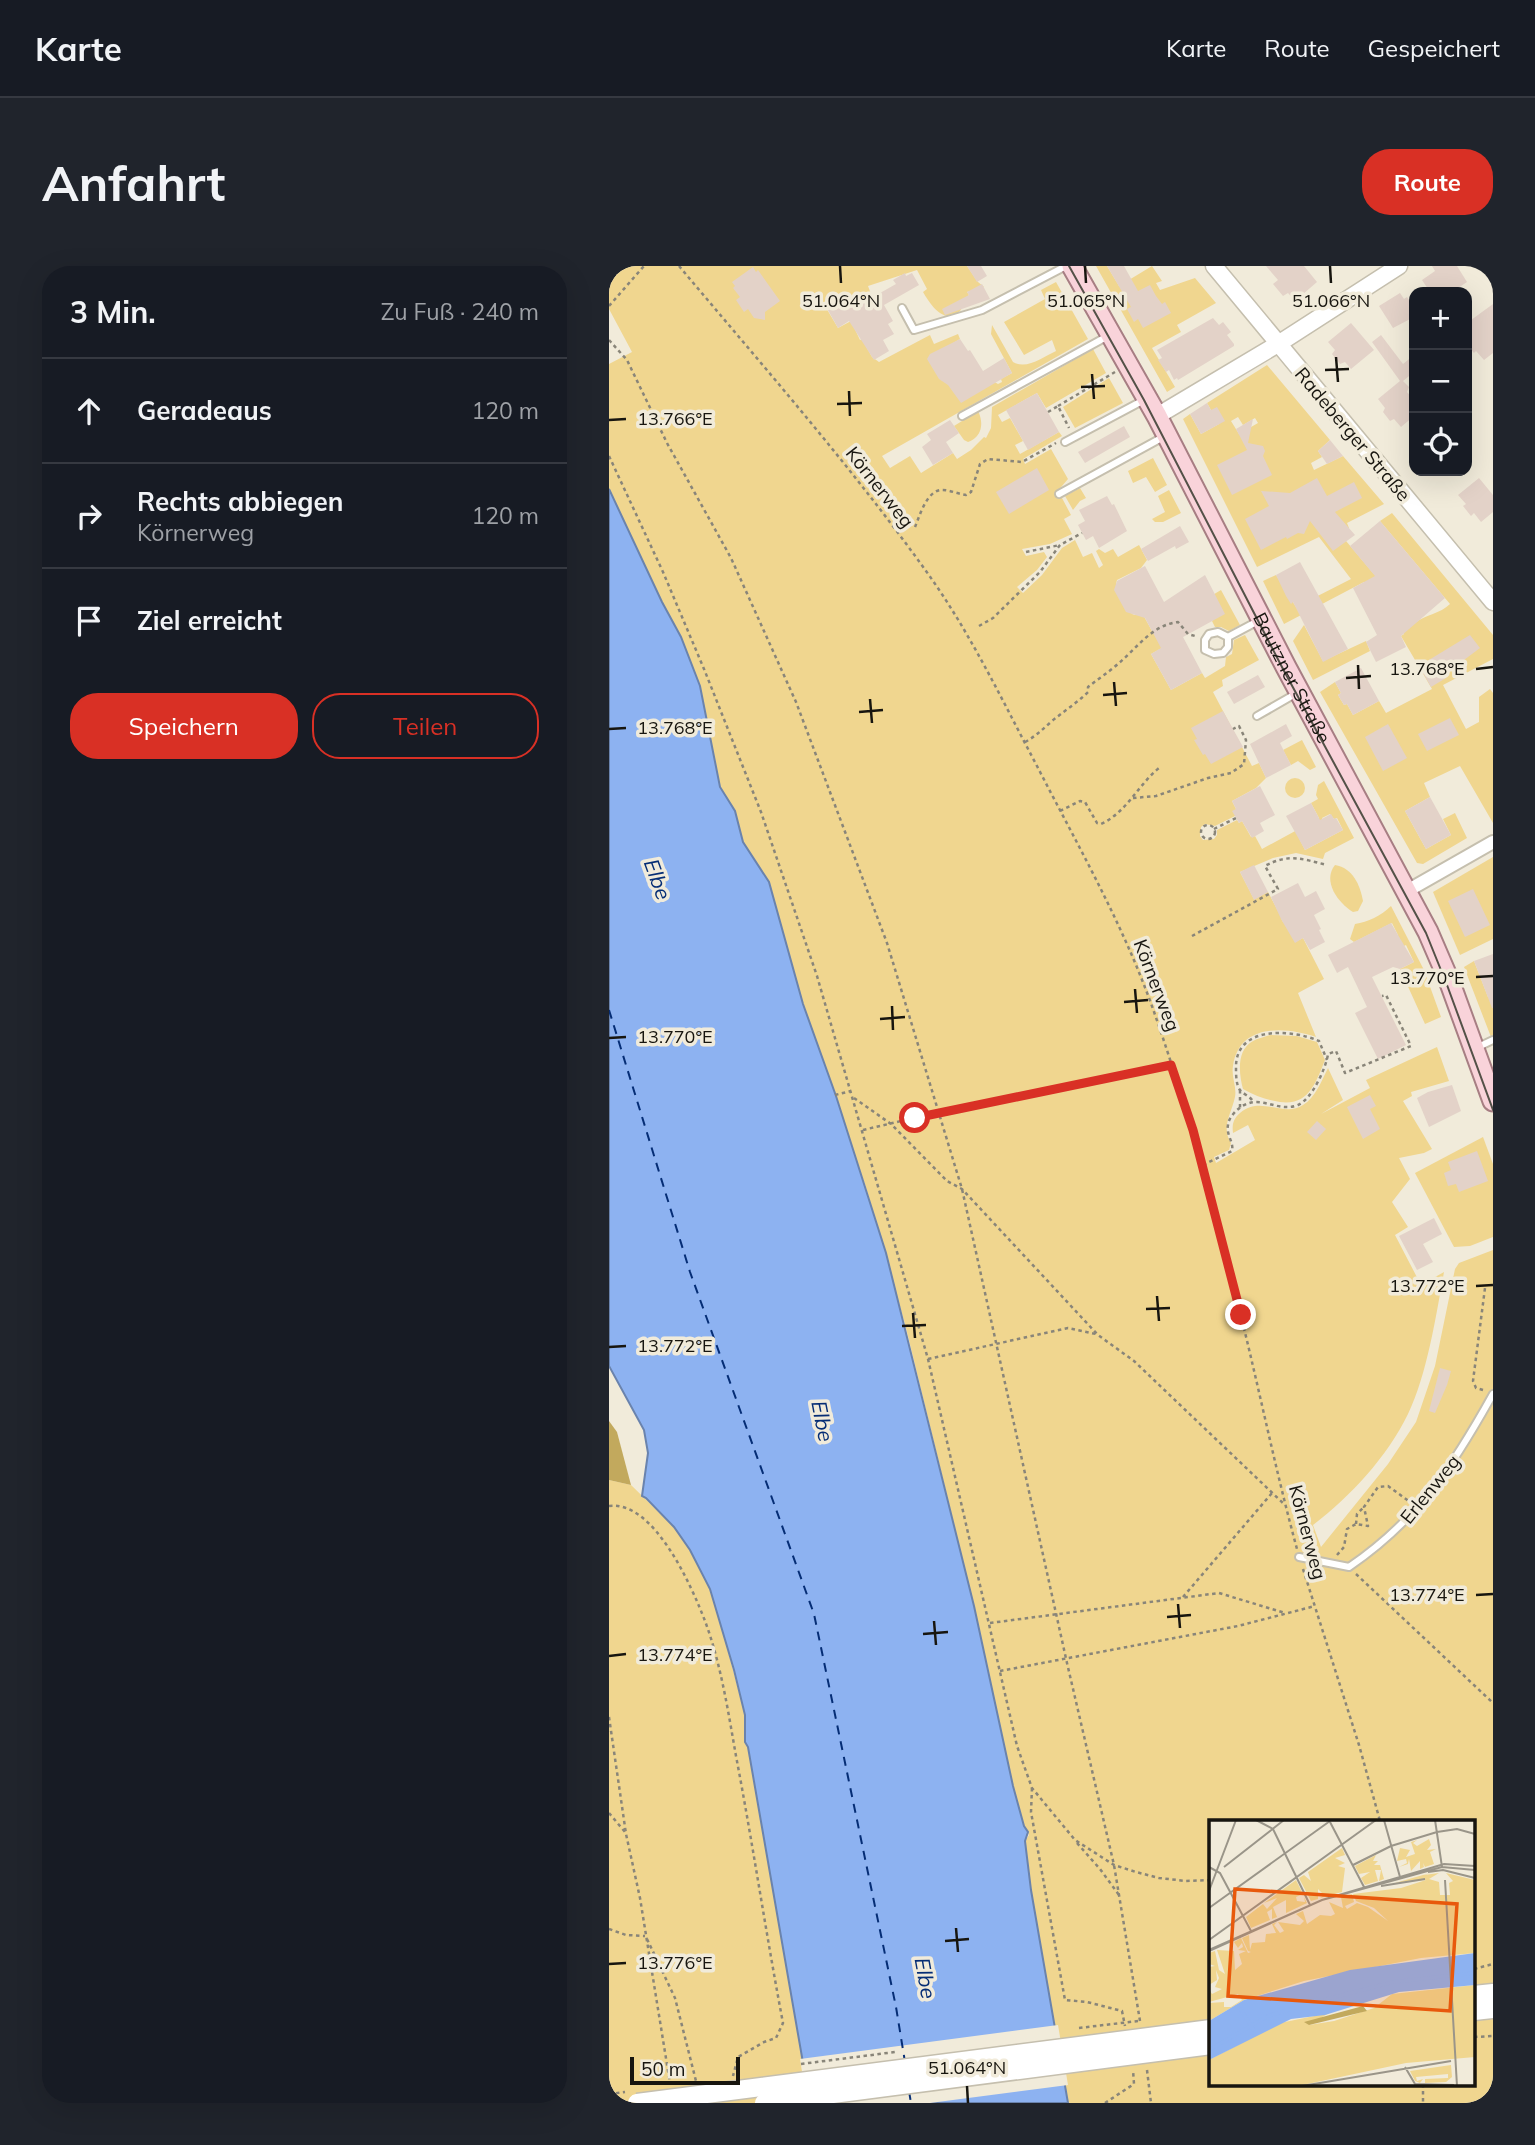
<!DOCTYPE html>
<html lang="de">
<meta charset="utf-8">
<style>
body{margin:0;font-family:Mulish,sans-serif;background:#20242c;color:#f1f3f6}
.controls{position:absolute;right:21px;top:21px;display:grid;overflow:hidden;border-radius:14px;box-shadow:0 7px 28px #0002}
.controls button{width:63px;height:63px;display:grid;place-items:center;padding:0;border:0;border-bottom:2px solid #363941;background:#171b24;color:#f1f3f6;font:35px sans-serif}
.scale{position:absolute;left:21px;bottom:18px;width:110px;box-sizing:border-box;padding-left:7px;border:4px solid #17150f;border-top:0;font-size:19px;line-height:24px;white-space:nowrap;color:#17150f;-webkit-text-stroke:5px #f1ebda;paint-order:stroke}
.stop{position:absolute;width:21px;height:21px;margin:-16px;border:5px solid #d93025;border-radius:50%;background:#fff}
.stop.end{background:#d93025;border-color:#fff;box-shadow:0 2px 7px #0008}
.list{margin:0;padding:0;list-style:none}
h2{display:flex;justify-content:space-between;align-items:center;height:91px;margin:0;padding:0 28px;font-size:30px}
h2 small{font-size:23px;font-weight:400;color:#9ea1a6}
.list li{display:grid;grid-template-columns:46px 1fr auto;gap:21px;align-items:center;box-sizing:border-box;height:105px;padding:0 28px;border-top:2px solid #363941}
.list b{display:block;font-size:26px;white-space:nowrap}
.list p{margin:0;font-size:23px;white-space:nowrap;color:#9ea1a6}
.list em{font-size:23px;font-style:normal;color:#9ea1a6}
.actions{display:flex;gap:14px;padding:21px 28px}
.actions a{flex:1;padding:16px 0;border:2px solid #d93025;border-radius:28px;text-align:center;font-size:24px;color:#d93025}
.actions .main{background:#d93025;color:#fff}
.icon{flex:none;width:38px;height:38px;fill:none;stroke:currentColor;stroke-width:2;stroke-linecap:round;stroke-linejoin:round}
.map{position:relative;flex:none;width:884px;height:1837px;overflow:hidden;border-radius:28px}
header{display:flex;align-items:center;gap:42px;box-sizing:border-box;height:98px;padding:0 35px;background:#171b24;border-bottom:2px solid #363941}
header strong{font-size:33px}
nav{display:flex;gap:38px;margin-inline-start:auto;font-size:24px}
.intro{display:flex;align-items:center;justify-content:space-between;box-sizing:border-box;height:168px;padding:0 42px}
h1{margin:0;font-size:49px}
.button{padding:18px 32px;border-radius:28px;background:#d93025;color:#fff;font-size:24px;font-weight:700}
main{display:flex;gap:42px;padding:0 42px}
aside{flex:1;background:#171b24;border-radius:28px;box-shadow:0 7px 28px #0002}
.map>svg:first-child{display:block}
</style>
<header>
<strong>Karte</strong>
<nav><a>Karte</a><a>Route</a><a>Gespeichert</a></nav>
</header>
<div class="intro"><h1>Anfahrt</h1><a class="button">Route</a></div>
<main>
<aside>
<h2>3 Min.<small>Zu Fuß · 240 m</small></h2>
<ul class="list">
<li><svg class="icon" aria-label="ahead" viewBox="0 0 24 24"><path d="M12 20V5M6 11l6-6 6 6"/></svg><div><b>Geradeaus</b></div><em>120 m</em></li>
<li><svg class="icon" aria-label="right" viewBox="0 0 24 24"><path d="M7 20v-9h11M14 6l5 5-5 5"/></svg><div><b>Rechts abbiegen</b><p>Körnerweg</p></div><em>120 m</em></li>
<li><svg class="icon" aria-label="arrive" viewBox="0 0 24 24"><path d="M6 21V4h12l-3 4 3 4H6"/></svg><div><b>Ziel erreicht</b></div></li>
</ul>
<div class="actions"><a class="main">Speichern</a><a>Teilen</a></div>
</aside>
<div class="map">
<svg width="884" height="1837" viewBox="0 0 884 1837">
<rect width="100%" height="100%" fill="#f1ebda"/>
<g fill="#f0d68f" fill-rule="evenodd">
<path d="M0,0H358L369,16L375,21L358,26L360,29C357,33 354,41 351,45C335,60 321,38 314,26L318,23L308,4L259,20L262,28L246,37L233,38L229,32L216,40L229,62L242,55L251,74L253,73L263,91L270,96L321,69L325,78L349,68L351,73L331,85L389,118L393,116L392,113L403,107L382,68L383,59L404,96C418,104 434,91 447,85L443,74L415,89L395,56L436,33L432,24L447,16L479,73L273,190L281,202L301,190L312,207L344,187L348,193L362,184L375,171L377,172L382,162L383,141L484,83L497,107L437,142L428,127L389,149L393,156L401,152L414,175L406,179L411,188L450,166L453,170L414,193L416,198L442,183L459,213L447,227L453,232L462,249L455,253L463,268L441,278L413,283L417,290L435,286L438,291L428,304L408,321L414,327L433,309L453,282L466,274L474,291L483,287L490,302L494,299L487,285L490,283L496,287L504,283L509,291L530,279L538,294L532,302L508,314L507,318L523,348L526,349L532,345L543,365L612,324L631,359L620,365L612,361H606L603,355L605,353L542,388L562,424L593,407L596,412L616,400L617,391L623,388L625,374L636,369L650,394L613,414L614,420L604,426L643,500L650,497L657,512L647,522L623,535L627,543L626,550L606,560L596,558L592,561L591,570L594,574L605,573L608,569V564L628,554L630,557L633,555L642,571L646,570L653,583L710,552L702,537L709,533L707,529L709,519L715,515L745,572L716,587L714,593L687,587L664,592L631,606L645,633L659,626L669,645L672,646C672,654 673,657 680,660L686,676L694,672L715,713L689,727L707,771C675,760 630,758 624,800C622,811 628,821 626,831C622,849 612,861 622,877L620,884L605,891L607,897L646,874L639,859L624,867C623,859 624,853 631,847C652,829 675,852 694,839C706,832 713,814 719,802L734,834L712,848L761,822L757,814L828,781L840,815L802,826L803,830L794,835L823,883L815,887L790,892L801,913L783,936L799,961L786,969L812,1019L835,1006C827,1050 818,1109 799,1148C778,1191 742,1230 704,1259L712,1281L779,1198L807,1156L826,1100L846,1003L850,997L884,984V1837H459L422,1624L416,1575L420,1569L415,1561L404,1520L365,1340L296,1058L256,918L241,880L194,738L160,616L134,576L126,545L111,521L91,420L72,371L53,336L0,223V98L23,86L0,43ZM721,548L725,553L728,552L734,564L696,584L690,572L716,558L713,552ZM602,1555H865V1818H602Z"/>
<path d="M487,0H498L510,20L543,0L553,15L547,17L551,24L586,12L607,37L568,59L572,66L543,82L566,121L558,126Z"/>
<path d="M658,99L721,174L709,185L713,191L702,197L705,204L734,190L775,238L738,257L740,262L732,269L806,357C817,348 831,348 841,338L771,255L783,247L884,369V393L834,419L857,463L870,456V431L881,423L884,427V557L851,500L815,517L821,531L796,545L817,583L842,569L834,553L846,547L858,572L814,598L808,597L711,426L726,416L732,427L729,429L735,439L738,438L744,449L770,435L777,447L823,423L792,370L795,368L794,364L773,348L755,316L675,358L654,315L667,309L687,341L742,313L710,271L648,301L574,153L581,148L592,168L610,158L598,137ZM629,151L634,159L646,152L649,157L630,168L622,155Z"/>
<path d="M500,112L514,137L466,162L454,141Z"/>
<path d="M369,145C375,157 373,171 359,176L355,174L345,160Z"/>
<path d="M544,192L558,219L546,226L537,211L524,217L519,205Z"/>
<path d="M471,222L477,232L471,235L464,244L456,230Z"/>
<path d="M560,224L572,247L554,256H546L543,253L556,246L549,230Z"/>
<path d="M695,359L714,395L757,375L761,385L704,414L684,375Z"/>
<path d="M693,474L707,501L701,504L689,495L682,499L674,484Z"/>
<circle cx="686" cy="522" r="10"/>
<path d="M884,591V673L851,689L824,626Z"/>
<path d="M726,599C744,602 751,619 754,635L749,645L744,646C729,637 713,615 726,599Z"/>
<path d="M782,640L815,704L832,751L816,758L791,703L805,696L797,679L751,701L789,669L783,657L745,676L741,673L746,658C759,656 772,650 782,640Z"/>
<path d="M865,695L879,731L884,729V770L882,771L855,701Z"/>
<path d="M661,769L688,770L708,776L716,794C707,816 700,840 671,836C658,834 646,830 634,823C630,808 627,784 644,775C649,772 656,771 661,769Z"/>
<path d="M874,871L884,898V971L861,980L845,981L806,907Z"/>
<path d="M0,1214L22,1219L65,1261L81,1284L101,1323L109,1348L136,1449V1476L139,1480L201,1837H0Z"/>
</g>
<path fill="#c2a95d" d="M0,1155L8,1166L22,1219L0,1214Z"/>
<path fill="#8db2f1" stroke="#6a83ad" stroke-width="2" d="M0,223L53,336L72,371L91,420L111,521L126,545L134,576L160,616L194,738L227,830L277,987L365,1340L404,1520L415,1560L419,1566L416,1575L422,1624L459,1837H201L139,1481L136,1476V1449L125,1404L101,1323L81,1284L65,1261L37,1232L33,1230L39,1187L35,1164L0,1100Z"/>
<path fill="#f1ebda" d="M449,1759L459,1819L321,1837H198L191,1793Z"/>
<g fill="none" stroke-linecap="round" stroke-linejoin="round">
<g stroke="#052d75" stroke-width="2" stroke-dasharray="9 7" stroke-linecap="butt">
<path d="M0,744L81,1006L205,1348L287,1741L296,1796"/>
<path d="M300,1825L302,1837"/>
</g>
</g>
<g fill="#e3d2c8">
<path d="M358,0H372L378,10L368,16Z"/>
<path d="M498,0H515L529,25L541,19L547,30L553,38L556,36L562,47L534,62L529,53L525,56L518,43L522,41Z"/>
<path d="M657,0H695L708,16L686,35L679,27L674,30L664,18L669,14Z"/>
<path d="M823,0H848L858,16L843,26H821L813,14L826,5Z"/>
<path d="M144,1L147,6L149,4L171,35L156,46V54L145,52L139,43L135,46L127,34L131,31L124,22L126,20L123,16Z"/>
<path d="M296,7L297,10L303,7L310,19L275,39L284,55L279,58L285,68L274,74L280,85L265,94L240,55L229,62L216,39L229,32L233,38L244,32L246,37L262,28L264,31L287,18L284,14Z"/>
<path d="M373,18L381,33L336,49L333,43L360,29L358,26Z"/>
<path d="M791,27L795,33L798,31L805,41L801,43L805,51L784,62L770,40Z"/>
<path d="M884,38V87L875,94L867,85L865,87L858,79V57Z"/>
<path d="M604,52L610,59L614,56L622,66L618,69L625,78V80L569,114L568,112L565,114L560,104L557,106L549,94L553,92L548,84Z"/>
<path d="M742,57L765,84L742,103L736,96L731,98L723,88L726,84L719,76Z"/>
<path d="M772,69L794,98L805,89V106L794,115L800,121L798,126L805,134V150L792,161L785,153L781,155L774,146L776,142L769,133L791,115L763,76Z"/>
<path d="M351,73L359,85L361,84L374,105L395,92L403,107L352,137L339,119L330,113L318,93L321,88Z"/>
<path d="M428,127L450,166L419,184L397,144Z"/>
<path d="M598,137L602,144L608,141L616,155L592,168L581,148Z"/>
<path d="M644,153L639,177L654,180L656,185L654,190L663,209L623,229L608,199L638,184L627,163Z"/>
<path d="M341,154L350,167L337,176L344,187L324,199L313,181L322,174L318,168Z"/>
<path d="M515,160L521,171L476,197L469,186Z"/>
<path d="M721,174L734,190L718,198L709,185Z"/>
<path d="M428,202L440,224L400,248L387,226Z"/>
<path d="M708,212L718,230L745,216L753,232L726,246L746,269L724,285L701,255L695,268L689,267L678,273L677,271L652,284L636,253L660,240L652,225L681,227Z"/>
<path d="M870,212L884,229V246L872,256L865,247L862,250L854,240L857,238L849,229Z"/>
<path d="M498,230L503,239L505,238L518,265L490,282L484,270L477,274L469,259L476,255L470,244Z"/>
<path d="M771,255L836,332L792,370L797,381L767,396L757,376L768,369L744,322L766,310L741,280Z"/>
<path d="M571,260L580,276L567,283L566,280L539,295L532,283Z"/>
<path d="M691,296L739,383L714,396L684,336L682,338L677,330L667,309Z"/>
<path d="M536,300L555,336L596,309L616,348L574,371L593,407L562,424L542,388L552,382L536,352L517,346L505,324L508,315Z"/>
<path d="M861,369L871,382L835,409L837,412L822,421L810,400Z"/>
<path d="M752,402L770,435L744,449L738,438L735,439L729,429L732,427L726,416Z"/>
<path d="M649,409L656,421L625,438L618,426Z"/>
<path d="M614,445L634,481L602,498L596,488L594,489L585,474L588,473L582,462Z"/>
<path d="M841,452L850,469L818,485L809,468Z"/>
<path d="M677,458L683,470L671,477L682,499L657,512L641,478Z"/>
<path d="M779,458L798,492L774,505L756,471Z"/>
<path d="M651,520L666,549L651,557L655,565L643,572L633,555L630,557L623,545L627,543L623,535Z"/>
<path d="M821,531L842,569L817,583L796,545Z"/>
<path d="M702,537L711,554L722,548L725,553L727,552L734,564L696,584L677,550Z"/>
<path d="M645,599L659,626L645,634L631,606Z"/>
<path d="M689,617L696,631L707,625L716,643L705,649L712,663L710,664L716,676L701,684L694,672L686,677L672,653L662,631Z"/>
<path d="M864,623L881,659L856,671L839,635Z"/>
<path d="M782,657L805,696L791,703L784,701L763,711L797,779L769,793L746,747L758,741L739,701L728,707L719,689Z"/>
<path d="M884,688V742H883L865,695Z"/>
<path d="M843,819L852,845L820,861L808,832L819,826Z"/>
<path d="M761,829L767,840L761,843L771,863L754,873L738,841Z"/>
<path d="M708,855L717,863L707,874L698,866Z"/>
<path d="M868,885L879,915L850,926L847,918L839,920L835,907L842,904L839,896Z"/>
<path d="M825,952L833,968L814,978L824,996L808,1004L790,970Z"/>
<path d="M831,1102L842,1105L838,1119L826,1147L820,1145Z"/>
</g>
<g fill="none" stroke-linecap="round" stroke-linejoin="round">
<g stroke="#c5bfae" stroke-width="10">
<g id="service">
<path d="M293,42L305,64L373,44L457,0"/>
<path d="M353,150L499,70"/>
<path d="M456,176L535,134"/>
<path d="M450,228L556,170"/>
<path d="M619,371L609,366L600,368L596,374V384L605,388L614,387L619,381V371L651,354"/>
<path d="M648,450L688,427"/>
<path d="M867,782L884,774"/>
<path d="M690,1291L740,1301C809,1254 844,1200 884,1128"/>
</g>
</g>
<g stroke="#c5bfae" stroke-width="16">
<g id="minor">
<path d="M882,0L884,2"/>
<path d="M798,625L884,576"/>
</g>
</g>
<g stroke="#c5bfae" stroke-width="19">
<g id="tertiary">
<path d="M605,0L884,336"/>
<path d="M548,150L669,78L790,0"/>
</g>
</g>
<g stroke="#c5bfae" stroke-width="21">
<g id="secondary">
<path d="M865,1729L884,1727"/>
<path d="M865,1745L884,1743"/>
</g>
</g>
<g stroke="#a77e83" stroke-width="23">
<g id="primary">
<path id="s1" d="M463,0L548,150L677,401L819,666L841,717L884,835"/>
</g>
</g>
<g stroke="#898579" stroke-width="2.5" stroke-dasharray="3.5 3.5" stroke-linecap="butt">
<path d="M70,0C154,100 241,199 317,305C361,366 393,434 428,500C469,580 514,658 544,743C579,843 607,946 632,1050C651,1127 667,1206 688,1283"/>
<path d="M0,40L35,0"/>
<path d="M0,74L18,94L58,177L122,292L187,436L278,677L353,923L458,1397L505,1599L531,1755"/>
<path d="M449,140L506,106"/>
<path d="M439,146L449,140L460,162"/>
<path d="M0,190L54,306L95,403L152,546L208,710L319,1093L408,1480L423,1522L466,1574L505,1599L527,1606L550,1612L577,1615L602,1614"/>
<path d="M306,261C311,249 318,224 333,224C341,224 349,228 357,229L362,226L371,198L379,193L413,196L447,177"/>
<path d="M417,286L451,279"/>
<path d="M370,360L384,352L431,306L451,279L473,267"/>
<path d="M416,476C427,470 434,463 443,455C455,445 468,437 479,426V421C489,413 500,406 510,397C528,382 543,359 569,356L579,368L586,370"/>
<path d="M524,532L547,530L599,512L622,507L635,498L637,474L630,460L624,463"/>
<path d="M451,545L471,535L476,536L488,557L492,558C518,546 529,519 550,502"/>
<circle cx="599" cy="566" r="7"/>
<path d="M605,563L627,552"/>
<path d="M583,670L669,623L656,600C680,587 693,593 718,599"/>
<path d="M631,824V842"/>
<path d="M226,829L242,825"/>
<path d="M245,832L282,858L338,915L353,923L489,1069L525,1095L676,1239"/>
<path d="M643,834C640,830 633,827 631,824C627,819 627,808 627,802C626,759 683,763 710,775L718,794"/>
<path d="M254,864L330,846L562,799"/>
<path d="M594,899L623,885C625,876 617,869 619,859C619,854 624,848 627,845C649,824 667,848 689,839C703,833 717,802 719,788L727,785L736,807L802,780L777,729L773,730"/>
<path d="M319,1093L459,1062L487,1068"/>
<path d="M874,1124L867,1122L864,1115L876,1022"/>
<path d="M0,1240C45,1234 83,1321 96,1355C112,1398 119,1445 127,1490C144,1579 157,1668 174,1757L167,1772L155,1776L129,1791L124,1810"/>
<path d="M747,1258L748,1248L755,1241"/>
<path d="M728,1289L735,1281L738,1263L747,1258L759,1260L755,1241L769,1221L779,1220L801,1236"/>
<path d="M694,1303L750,1479L771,1555"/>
<path d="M747,1308L884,1437"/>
<path d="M574,1331L663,1227"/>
<path d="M381,1357L610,1327L676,1347"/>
<path d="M391,1405L629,1360L706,1340"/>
<path d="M0,1451L17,1568L31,1632L61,1817"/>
<path d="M423,1522L422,1546L456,1734L478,1736L513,1745L516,1760"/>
<path d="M0,1547L16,1566"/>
<path d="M468,1577L491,1603L510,1629"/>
<path d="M0,1663L17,1669L36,1670"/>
<path d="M38,1673L66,1732L87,1815"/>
<path d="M865,1703L884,1698"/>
<path d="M865,1771L884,1770"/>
<path d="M538,1804L542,1837"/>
<path d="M814,1818V1837"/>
<path d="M496,1837L525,1818L524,1804"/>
</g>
<use href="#service" stroke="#fff" stroke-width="6"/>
<use href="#minor" stroke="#fff" stroke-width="12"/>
<use href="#tertiary" stroke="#fff" stroke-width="16"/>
<use href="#secondary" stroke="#fff" stroke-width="18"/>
<use href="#primary" stroke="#f9d3da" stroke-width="19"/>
<path stroke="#545148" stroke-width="2" d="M460,0L535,134L674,403L817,667L838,719L884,844"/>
<g stroke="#c5bfae" stroke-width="21" stroke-linecap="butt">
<g id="secondary-bridge">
<path d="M28,1837L602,1763"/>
<path d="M155,1837L602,1779"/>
</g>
</g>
<g stroke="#898579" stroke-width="2.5" stroke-dasharray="3.5 3.5" stroke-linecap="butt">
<path d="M470,1762L529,1755"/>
<path d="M192,1798L286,1786"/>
<path d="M0,1828L16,1826"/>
</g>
<use href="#secondary-bridge" stroke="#fff" stroke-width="18"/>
</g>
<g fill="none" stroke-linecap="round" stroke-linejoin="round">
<path stroke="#d93025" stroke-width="9" d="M306,852L562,799L584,864L632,1049"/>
</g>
<path fill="none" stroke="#17150f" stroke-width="2.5" d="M231,0L232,17M476,0L477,17M721,0L722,17M727,91L729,116M716,104L740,103M483,108L485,133M472,121L496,120M240,125L241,150M228,138L253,137M0,154L17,153M749,399L750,423M867,403L884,401M737,412L762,410M505,416L507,440M494,429L518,427M261,433L263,457M250,446L274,444M0,463L17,462M867,711L884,710M526,723L528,747M515,736L539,734M283,740L284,764M271,753L296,751M0,772L17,771M867,1020L884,1019M548,1030L550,1055M537,1043L561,1042M304,1047L306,1072M293,1060L317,1059M0,1081L17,1080M867,1329L884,1328M569,1338L571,1362M558,1351L582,1349M325,1355L327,1379M314,1368L339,1366M0,1390L17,1388M347,1662L349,1686M336,1675L360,1673M0,1698L17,1697M358,1820L359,1837"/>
<g text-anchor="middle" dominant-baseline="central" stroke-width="7" stroke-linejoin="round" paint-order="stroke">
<g font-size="19" fill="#17150f" stroke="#f1ebda">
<text transform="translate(744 168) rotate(50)">Radeberger Straße</text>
<text transform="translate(271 221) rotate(52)">Körnerweg</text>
<text stroke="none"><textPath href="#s1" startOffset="467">Bautzner Straße</textPath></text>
<text transform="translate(548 719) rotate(69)">Körnerweg</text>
<text transform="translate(821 1223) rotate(-51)">Erlenweg</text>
<text transform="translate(699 1266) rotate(75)">Körnerweg</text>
</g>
<g font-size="21" font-style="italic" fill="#052d75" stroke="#f1ebda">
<text transform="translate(49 613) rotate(70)">Elbe</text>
<text transform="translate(214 1155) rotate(79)">Elbe</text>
<text transform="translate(317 1712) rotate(80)">Elbe</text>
</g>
</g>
<g transform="translate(600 1554)">
<rect width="266" height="266" fill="#f1ebda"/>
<path d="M220,19L222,25L218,30L227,29L221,32L225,44L216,47L214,43L215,47L211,49V41L202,51L200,39L199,44L190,47L198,43L197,39L188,41L191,28L201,30L197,37L206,34L202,22L208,20L204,23L208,26ZM133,28L136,35L126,38L136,43L129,46L136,48L133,72L111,78L115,75L109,69V79L102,81L90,58L95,55L102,61L99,52ZM167,35L164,41H169L165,45H171L175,59L170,61L172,50H166L169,61L156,65L152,58L161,52L150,54L146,46ZM228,51L215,55L230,53L220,59L230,62L231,75H241L240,63L244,61L237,53L266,60V133L212,138L95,161L35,180L0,201V183L15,182V187H22L33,180L29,174L0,182V169L3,174L13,169L6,167L10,158L7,150L8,160L0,165V147L6,146L0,144V133L6,131L10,150L16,154L8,130L25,131L26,150L33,144L30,134L37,131L29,130L34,127L33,123L29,128L25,122L32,118L39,133L42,132L39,131L33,118L40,115L41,130L43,123L56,122L57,114L67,113L63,104L68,102L65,105L71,113L75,111L69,102L91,105L95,101L87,94L94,91L98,104L111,95L122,96L126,94L120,82L134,88L132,77L143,74L145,82L136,86L138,89L148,83L159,87L179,101L165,88L147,81L144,74L192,68L217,60L186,63ZM87,60L94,74L87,77L88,81L96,82L95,77L98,83L77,93V80L64,87L68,97L63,99V89L58,92L61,100L42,108L37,97L54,84L58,89L68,78L55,83ZM266,165V237L197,243L89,266H0V240L71,203L120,193L100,205L125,201L165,188L183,174ZM242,245L243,257L237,262L216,263V259L239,258V254L207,257L208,261L214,259L211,263L206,261L201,251Z" fill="#f0d68f"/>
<path d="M154,186L158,191L100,205L95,202Z" fill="#c2a95d"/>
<path d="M266,133V165L190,172L116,195L82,199L0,240V201L35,180L141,150Z" fill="#8db2f1"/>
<path fill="none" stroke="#8db2f1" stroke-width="3.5" d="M31,188L45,211M0,230L59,196L95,185L184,162L266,153"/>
<path fill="none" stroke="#9a9589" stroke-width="2" d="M47,0L64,9L101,85M175,0L191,57M226,0L233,47M121,2L155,67M144,45L182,26L228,12L248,9L266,14M0,47L11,53L42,111M15,47L75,0M219,52L234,50L266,58M236,60L248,266M172,66L216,59M0,71L27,0M0,88L121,1M0,120L167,0M0,130L113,80L235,44L266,46M0,131L113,80L233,47L266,50M196,247L206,264L245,265M93,266L242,241"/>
<path fill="#e8590c" fill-opacity="0.15" stroke="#e8590c" stroke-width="3.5" d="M26,69L248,84L241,191L19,176Z"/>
<rect width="266" height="266" fill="none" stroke="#17150f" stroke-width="3.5"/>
</g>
<g font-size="18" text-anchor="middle" fill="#17150f" stroke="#f1ebda" stroke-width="7" stroke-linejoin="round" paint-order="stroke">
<text x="232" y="41">51.064°N</text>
<text x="477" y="41">51.065°N</text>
<text x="722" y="41">51.066°N</text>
<text x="66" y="159">13.766°E</text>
<text x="818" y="409">13.768°E</text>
<text x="66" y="468">13.768°E</text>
<text x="818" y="718">13.770°E</text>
<text x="66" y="777">13.770°E</text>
<text x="818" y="1026">13.772°E</text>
<text x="66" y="1086">13.772°E</text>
<text x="818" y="1335">13.774°E</text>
<text x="66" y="1395">13.774°E</text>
<text x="66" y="1703">13.776°E</text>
<text x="358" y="1808">51.064°N</text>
</g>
</svg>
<div class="controls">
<button>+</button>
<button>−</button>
<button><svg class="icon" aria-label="locate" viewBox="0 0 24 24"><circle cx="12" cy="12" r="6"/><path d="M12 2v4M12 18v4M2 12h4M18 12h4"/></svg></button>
</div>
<div class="scale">50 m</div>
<div class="stop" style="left:306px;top:852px"></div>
<div class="stop end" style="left:632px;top:1049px"></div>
</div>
</main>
